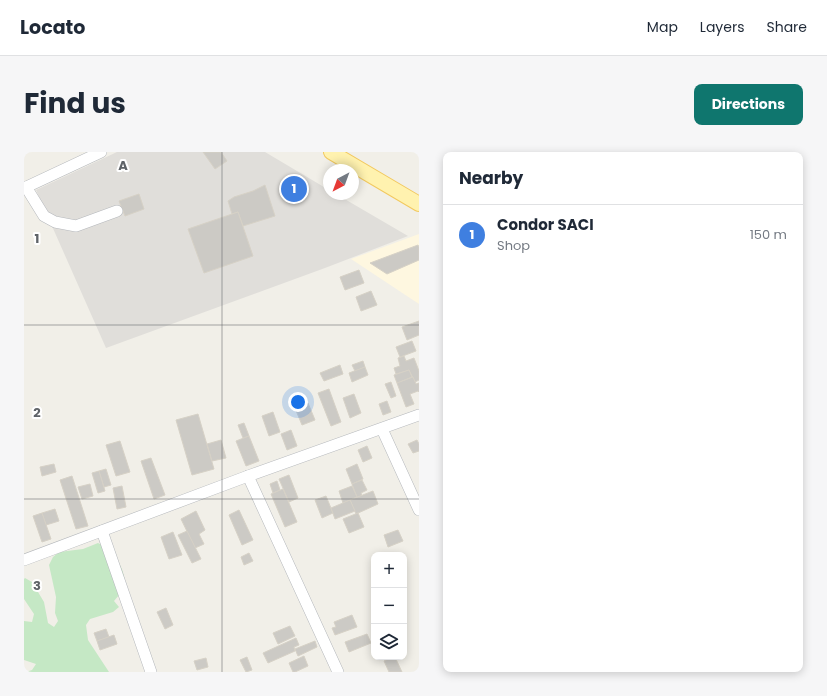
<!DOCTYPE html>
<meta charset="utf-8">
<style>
body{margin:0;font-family:Poppins,sans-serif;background:#f6f6f7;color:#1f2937}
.controls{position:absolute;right:12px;bottom:12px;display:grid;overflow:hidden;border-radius:8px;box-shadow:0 2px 10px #0003}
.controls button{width:36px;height:36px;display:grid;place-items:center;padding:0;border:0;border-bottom:1px solid #e0e1e3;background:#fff;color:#1f2937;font:20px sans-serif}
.compass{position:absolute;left:299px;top:12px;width:36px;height:36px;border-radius:50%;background:#fff;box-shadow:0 2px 10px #0003;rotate:221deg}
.you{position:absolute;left:274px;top:250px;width:14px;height:14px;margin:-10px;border:3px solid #fff;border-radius:50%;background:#1a73e8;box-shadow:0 0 0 6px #1a73e833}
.badge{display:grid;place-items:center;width:26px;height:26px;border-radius:50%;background:#0f766e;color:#fff;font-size:13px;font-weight:700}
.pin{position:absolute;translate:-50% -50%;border:2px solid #fff;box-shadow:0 1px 4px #0006}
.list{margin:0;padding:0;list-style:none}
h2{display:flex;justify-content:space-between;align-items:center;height:52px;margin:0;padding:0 16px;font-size:17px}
h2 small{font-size:13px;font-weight:400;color:#747a83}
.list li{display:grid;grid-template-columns:26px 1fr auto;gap:12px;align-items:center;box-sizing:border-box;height:60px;padding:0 16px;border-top:1px solid #e0e1e3}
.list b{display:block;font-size:15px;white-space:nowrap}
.list p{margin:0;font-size:13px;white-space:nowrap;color:#747a83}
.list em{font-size:13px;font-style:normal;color:#747a83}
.icon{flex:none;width:22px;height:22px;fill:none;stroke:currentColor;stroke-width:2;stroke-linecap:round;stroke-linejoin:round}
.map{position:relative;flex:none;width:395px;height:520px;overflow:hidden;border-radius:8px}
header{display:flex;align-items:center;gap:24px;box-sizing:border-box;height:56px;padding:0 20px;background:#fff;border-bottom:1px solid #e0e1e3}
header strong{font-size:19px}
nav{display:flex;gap:22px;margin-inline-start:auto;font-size:14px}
.intro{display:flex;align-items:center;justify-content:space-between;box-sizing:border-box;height:96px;padding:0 24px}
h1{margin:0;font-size:28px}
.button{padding:10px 18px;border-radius:8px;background:#0f766e;color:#fff;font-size:14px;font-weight:700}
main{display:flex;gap:24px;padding:0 24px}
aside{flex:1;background:#fff;border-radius:8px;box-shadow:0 2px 10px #0003}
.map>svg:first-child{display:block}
</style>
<header>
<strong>Locato</strong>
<nav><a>Map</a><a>Layers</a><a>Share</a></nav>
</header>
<div class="intro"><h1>Find us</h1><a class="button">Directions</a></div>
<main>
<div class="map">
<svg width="395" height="520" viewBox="0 0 395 520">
<rect width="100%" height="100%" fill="#f1efe8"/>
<path fill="#fef7e0" d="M395,82V152L327,107Z"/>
<path fill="#e0deda" d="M93,0H241L305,38V42H312L384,84L301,116L82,196L12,38Z"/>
<path fill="#c5e8c5" d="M74,391C81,394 84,397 89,403C100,416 101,425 102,442L95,443L90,449L95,455L89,460L66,467L62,473L64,488L85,520H2L8,518L12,512L0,508V469L8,470L10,462L0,447V427L1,426L8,430L20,450L24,471L30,475L34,469L31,461L32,445L25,413L29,405L35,400L59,397Z"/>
<g fill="#cccac5" stroke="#d6d1c6">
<path d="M179,0H197L203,9L191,17Z"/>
<path d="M241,33L251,64L219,74L214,60L208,62L204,49L210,45L229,39Z"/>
<path d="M115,42L120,57L101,64L95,49Z"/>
<path d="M214,60L229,104L180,121L164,77Z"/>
<path d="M394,93L395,95V108L363,122L346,111Z"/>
<path d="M335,118L340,131L321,138L316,125Z"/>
<path d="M347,139L353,153L337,159L332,145Z"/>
<path d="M395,169V183L383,188L378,175Z"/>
<path d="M388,189L392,199L376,205L372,195Z"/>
<path d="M380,204L382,209L390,206L395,219V228L391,230L385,218L372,222L370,216L376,214L374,206Z"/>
<path d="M339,209L341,215L331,219L328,213Z"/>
<path d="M316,213L319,222L300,229L296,221Z"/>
<path d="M341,215L344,223L328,230L325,221Z"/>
<path d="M385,218L388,225L373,231L370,223Z"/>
<path d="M389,225L392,232L395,231V240L394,239L386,242L390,252L382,255L373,231Z"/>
<path d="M367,230L372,244L367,246L361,232Z"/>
<path d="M305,237L317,270L307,274L294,241Z"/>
<path d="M330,242L337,261L326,266L319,246Z"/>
<path d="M363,249L367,260L359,263L355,252Z"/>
<path d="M284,251L291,268L278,273L271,256Z"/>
<path d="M249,260L256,280L245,284L238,264Z"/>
<path d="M174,262L190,317L168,323L152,268Z"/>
<path d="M220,271L225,284L219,286L214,273Z"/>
<path d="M267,278L273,294L263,298L257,282Z"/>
<path d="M225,284L235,309L222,314L212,289Z"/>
<path d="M197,288L202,306L188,309L183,292Z"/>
<path d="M393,288L395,292V299L389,301L384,292Z"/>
<path d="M96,289L106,320L92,324L82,293Z"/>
<path d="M343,294L348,306L339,310L334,298Z"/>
<path d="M127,306L141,343L130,347L117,309Z"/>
<path d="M30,312L32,320L18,324L16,315Z"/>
<path d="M333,312L339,327L328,332L322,317Z"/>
<path d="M82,317L87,333L80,335L75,319Z"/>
<path d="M75,319L81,339L74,341L68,321Z"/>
<path d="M265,323L274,346L265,350L255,327Z"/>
<path d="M48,324L64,374L52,377L36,328Z"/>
<path d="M338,328L343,338L337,341L338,344L333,345L328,332Z"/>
<path d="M253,329L256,338L249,341L246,332Z"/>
<path d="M66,332L69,344L58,347L54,335Z"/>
<path d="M98,334L102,355L93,357L89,336Z"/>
<path d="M328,334L333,345L319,351L315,339Z"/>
<path d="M259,337L273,370L261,375L247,342Z"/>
<path d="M349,339L354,352L332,362L326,348Z"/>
<path d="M302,344L309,361L298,366L291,348Z"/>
<path d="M326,348L331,359L311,367L307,356Z"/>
<path d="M31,357L35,369L22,373L18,361Z"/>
<path d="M215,358L229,388L218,393L205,363Z"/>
<path d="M172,359L181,378L175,382L180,392L171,396L157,367Z"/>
<path d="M18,361L27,387L18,390L9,364Z"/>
<path d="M334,361L340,375L325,381L319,367Z"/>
<path d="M374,378L379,389L364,395L360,383Z"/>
<path d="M163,379L177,407L168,411L154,383Z"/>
<path d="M149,380L158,403L145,407L137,385Z"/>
<path d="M225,401L229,409L220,413L217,405Z"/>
<path d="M142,456L149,473L141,477L133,460Z"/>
<path d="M328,463L333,475L311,483L308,476L312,475L310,470Z"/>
<path d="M266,474L271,484L254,492L249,481Z"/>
<path d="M82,477L85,485L73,489L70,481Z"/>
<path d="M343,482L347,491L325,500L321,490Z"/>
<path d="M90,483L93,492L76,498L73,489Z"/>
<path d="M272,486L275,493L270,495L271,499L244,511L239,501Z"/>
<path d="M291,489L293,495L274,504L271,497Z"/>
<path d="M280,504L284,514L271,520H269L265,511Z"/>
<path d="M223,505L228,518L222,520L216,508Z"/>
<path d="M369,505H371L378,520H365L360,509Z"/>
<path d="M182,506L184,515L173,518L170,509Z"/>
</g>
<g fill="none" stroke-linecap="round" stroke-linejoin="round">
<g stroke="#b5b8bc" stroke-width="12">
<g id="minor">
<path d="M2,35L20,64L31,70L52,74L93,59"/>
<path d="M0,36L77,0"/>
<path d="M358,277L395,358"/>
<path d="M224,324L314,520"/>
<path d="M78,379L127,520"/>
<path d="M0,408L224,324L395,263"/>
</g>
</g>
<g stroke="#f2c960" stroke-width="16">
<path id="major" d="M307,0L395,52"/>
</g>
<use href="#minor" stroke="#fff" stroke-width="11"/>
<use href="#major" stroke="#fff2af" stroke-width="14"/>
</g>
<path fill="none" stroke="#5f6368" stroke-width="1" stroke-opacity="0.55" d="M198,0V520M0,173H395M0,347H395"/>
<g font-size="13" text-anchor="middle" font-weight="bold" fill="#5f6368" stroke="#fff" stroke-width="4" stroke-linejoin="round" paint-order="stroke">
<text x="99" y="18">A</text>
<text x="13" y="91">1</text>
<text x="13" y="265">2</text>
<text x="13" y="438">3</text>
</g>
</svg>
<div class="controls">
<button>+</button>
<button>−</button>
<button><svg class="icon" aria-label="layers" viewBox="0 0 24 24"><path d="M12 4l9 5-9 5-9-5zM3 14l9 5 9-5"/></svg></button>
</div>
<svg class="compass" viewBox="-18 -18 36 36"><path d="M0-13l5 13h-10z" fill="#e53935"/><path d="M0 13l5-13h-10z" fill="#747a83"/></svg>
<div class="you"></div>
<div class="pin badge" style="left:270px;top:37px;background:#3f7fe0">1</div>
</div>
<aside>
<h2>Nearby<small></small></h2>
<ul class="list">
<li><span class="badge" style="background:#3f7fe0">1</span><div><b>Condor SACI</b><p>Shop</p></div><em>150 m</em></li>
</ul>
</aside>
</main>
